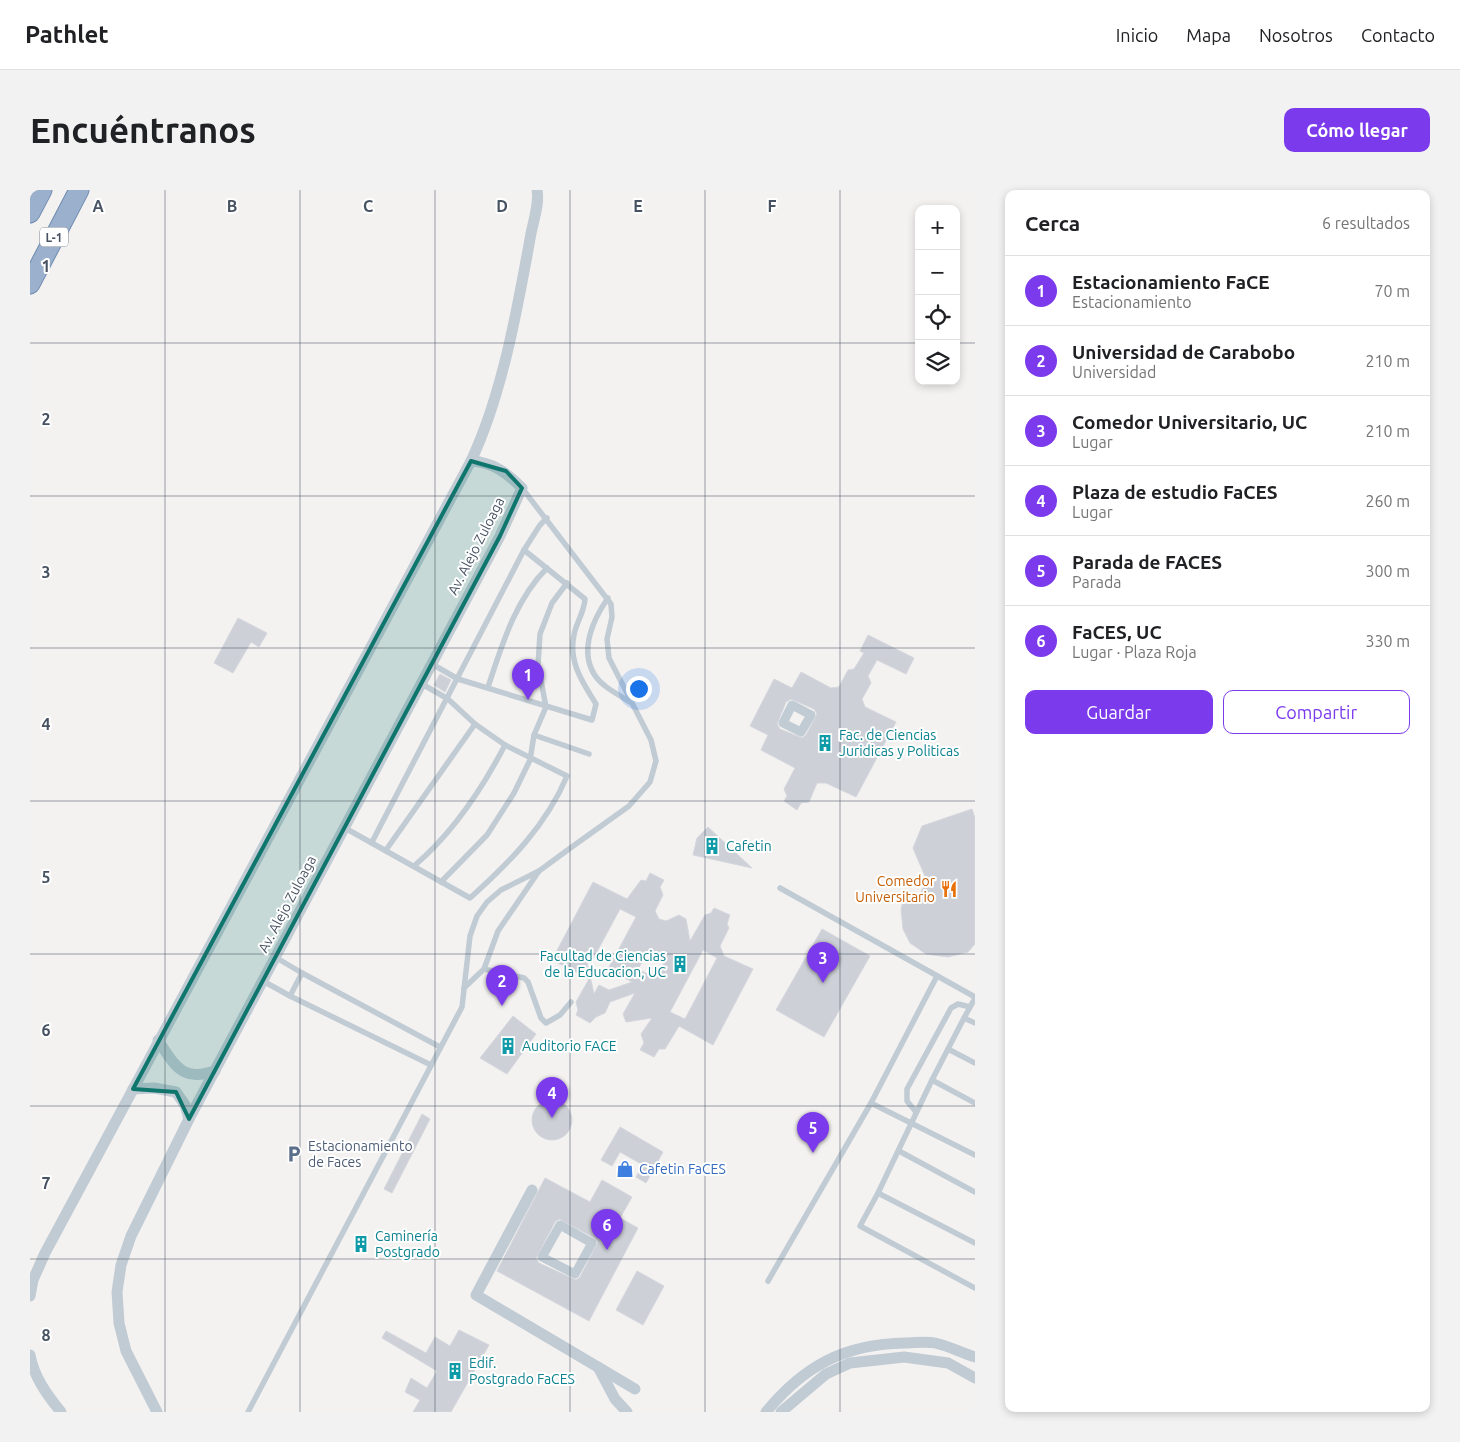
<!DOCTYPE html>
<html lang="es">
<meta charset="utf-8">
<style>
body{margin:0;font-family:Ubuntu,sans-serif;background:#f2f2f2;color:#202124}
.controls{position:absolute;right:15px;top:15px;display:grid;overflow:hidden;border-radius:10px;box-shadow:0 2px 8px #0003}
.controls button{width:45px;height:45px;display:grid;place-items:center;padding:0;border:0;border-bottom:1px solid #e0e0e0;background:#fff;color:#202124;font:25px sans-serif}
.you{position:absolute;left:608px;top:498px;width:18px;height:18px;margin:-12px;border:4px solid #fff;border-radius:50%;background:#1a73e8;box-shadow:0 0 0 8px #1a73e833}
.badge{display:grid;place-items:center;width:32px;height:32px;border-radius:50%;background:#7c3aed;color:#fff;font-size:16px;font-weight:700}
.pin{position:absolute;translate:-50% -41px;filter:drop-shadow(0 1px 2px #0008)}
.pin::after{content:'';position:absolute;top:26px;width:18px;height:15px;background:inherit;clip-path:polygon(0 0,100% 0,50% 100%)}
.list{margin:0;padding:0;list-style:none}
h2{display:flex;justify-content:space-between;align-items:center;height:65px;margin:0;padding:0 20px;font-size:21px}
h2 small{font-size:16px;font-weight:400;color:#757577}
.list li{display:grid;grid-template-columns:32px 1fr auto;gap:15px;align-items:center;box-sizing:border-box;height:70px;padding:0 20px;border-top:1px solid #e0e0e0}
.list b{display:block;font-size:19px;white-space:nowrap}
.list p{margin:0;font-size:16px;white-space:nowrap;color:#757577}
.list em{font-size:16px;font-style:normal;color:#757577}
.actions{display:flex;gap:10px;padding:15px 20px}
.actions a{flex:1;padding:11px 0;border:1px solid #7c3aed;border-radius:10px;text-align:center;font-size:18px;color:#7c3aed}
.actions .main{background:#7c3aed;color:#fff}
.icon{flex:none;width:28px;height:28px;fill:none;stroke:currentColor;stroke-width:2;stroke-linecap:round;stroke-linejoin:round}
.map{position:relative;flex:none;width:945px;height:1222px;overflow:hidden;border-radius:10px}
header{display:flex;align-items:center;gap:30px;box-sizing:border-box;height:70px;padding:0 25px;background:#fff;border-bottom:1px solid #e0e0e0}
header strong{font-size:24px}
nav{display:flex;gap:28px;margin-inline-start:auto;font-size:18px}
.intro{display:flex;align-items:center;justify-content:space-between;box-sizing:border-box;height:120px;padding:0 30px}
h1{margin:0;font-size:35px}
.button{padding:12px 22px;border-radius:10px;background:#7c3aed;color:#fff;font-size:18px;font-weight:700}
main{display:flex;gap:30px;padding:0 30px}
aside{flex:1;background:#fff;border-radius:10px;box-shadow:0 2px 8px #0003}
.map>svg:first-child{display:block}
</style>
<header>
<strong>Pathlet</strong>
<nav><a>Inicio</a><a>Mapa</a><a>Nosotros</a><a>Contacto</a></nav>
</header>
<div class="intro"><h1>Encuéntranos</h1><a class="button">Cómo llegar</a></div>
<main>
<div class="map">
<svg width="945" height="1222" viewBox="0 0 945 1222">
<rect width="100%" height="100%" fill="#f4f2f1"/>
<g fill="#cdd0d7" stroke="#d5d7de" fill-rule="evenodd">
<path d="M208,428L237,443L229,457L221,452L203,483L184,473Z"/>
<path d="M838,445L884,468L876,484L847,470L838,486L841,493L832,509L835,517L866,532L826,607L796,593H787L779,612L771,613L767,620L754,611L757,606L754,599L765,578L731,560L738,545L720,536L744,489L762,498L771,482L801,498L809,497L818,480L824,479L834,463L830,461ZM761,509L784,519L787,524L776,545L772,548L750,539L747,534L756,512Z"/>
<path d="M410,484L421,490L415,502L404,495Z"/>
<path d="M942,619L945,628V754L938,762L918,767L896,764L880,753L873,739L871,719L874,707L887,709L897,691L883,658L892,636Z"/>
<path d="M678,637L722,678L663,665L667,648Z"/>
<path d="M620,683L634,690L630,697L633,705L625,721L629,729L636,731L649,725L656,729L660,751L675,725L681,723L684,718L700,725L697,734L699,738L690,756L694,766L723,779L683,855L649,836L635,859H629L624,867L610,860L614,853L611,844L622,828L596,832L593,824L605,803L580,812L575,823L566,827L560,833L546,825L548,820L546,812L559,789L522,770L563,692L597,709L611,690L616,691ZM590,719L606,727L578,779L602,792L579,800L569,795L564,804L556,768L562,771ZM673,760L687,768L655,829L640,822ZM618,762L636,770L625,788L608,779Z"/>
<path d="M792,739L840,766L794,847L746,820Z"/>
<path d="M483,826L506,844L477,884L450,868Z"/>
<circle cx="522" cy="930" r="20"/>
<path d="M392,924L400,929L362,1003L354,999Z"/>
<path d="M590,937L633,962L616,993L606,987L613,975L590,962L582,976L571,970Z"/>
<path d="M515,988L560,1012L572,990L602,1007L590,1028L608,1038L559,1131L467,1081ZM529,1029L565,1048L568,1052L550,1087L546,1090L509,1073L506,1068L525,1032Z"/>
<path d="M607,1081L634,1096L613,1135L586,1120Z"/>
<path d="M429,1140L459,1155L421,1222H383L390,1210L375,1202L381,1188L397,1198L407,1181L352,1148L356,1141L396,1163L405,1147L420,1156Z"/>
</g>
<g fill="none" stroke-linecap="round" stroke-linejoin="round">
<g stroke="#6f8bb1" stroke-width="21">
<g id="trunk">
<path d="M0,23L12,0"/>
<path d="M0,94L49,0"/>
</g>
</g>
<g stroke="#c1cbd4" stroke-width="5.5">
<path d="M578,408C564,428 549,459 564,484C572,497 588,504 600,512"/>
<path d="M402,474L428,489L562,530L566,514C553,493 538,472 544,445C546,433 554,423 555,409L494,360"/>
<path d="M458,497C472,455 485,410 517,378"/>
<path d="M504,545L559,564"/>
<path d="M315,638L440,708C479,673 516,636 537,586L475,555L445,534L418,509L392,494"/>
<path d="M342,652L494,360L510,335L517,328"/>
<path d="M356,660L445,534"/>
<path d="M384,676C423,643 451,601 475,555"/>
<path d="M411,692L457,645L484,603L500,570L504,545L516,517L508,475L510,444L522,413L537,393"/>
<path d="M750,698L945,807"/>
<path d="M245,767L272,783"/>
<path d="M454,779L494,788L498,792L511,828L516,833L530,825L541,812"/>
<path d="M907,786L841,913L945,965"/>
<path d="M233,791L260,806"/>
<path d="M434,798L454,779L468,741L509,681"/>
<path d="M934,828L945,808"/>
<path d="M918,859L945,873"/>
<path d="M401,875L260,806L272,783L410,857"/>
<path d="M902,890L934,828L945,833"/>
<path d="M886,922L877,911V899L921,818L928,814L940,817"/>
<path d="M869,961L945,1002"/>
<path d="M848,1003L902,890L945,913"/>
<path d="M945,1053L848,1003L830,1036L945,1098"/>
<path d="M738,1091L841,913"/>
<path d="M218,1222L432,817L440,746L447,726L457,712L471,700L509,681L539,659L599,616L620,592L626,571L621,550L579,468L577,449L582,427L581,414L492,298"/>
</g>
<g stroke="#c1cbd4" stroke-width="9">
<path d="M762,515L781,525L771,542L753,533Z"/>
<path d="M530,1035L562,1053L545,1084L512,1067Z"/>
</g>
<g stroke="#c1cbd4" stroke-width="11">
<path d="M128,850C145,876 152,892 185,881"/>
<path d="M103,899L124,898L146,902L155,915L159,929"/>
<path d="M502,1000L446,1105L605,1199"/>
<path d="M0,1106L3,1090L15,1063L441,271C472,205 487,121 500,49C502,35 510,14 507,0"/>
<path d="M0,1165C4,1187 17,1205 31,1222"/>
<path d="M568,1177L585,1209L597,1222"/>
<path d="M127,1222L96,1161L89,1133L87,1102L91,1075L101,1046L159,929L470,346L492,298C477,283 463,272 441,271"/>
<path d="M736,1222C774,1176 814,1154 875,1153C884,1153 896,1151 905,1153C919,1156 932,1163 945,1167"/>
<path d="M751,1222L796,1184L820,1173L874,1167L918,1173L945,1188"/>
</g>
<use href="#trunk" stroke="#9ab0cc" stroke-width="19"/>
</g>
<path fill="#0f766e" fill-opacity="0.2" stroke="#0f766e" stroke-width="4" stroke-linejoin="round" d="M441,271L476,281L492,298L470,346L159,929L146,902L103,899Z"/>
<path fill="none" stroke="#475362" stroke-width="1" stroke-opacity="0.55" d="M135,0V1222M270,0V1222M405,0V1222M540,0V1222M675,0V1222M810,0V1222M0,153H889M926,153H945M0,306H945M0,458H945M0,611H945M0,764H945M0,916H945M0,1069H945"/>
<defs>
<g id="building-bare" transform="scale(1.35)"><path d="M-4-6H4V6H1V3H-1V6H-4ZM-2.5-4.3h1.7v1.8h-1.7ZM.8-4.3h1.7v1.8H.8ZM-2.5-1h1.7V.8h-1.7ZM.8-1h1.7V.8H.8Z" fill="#0f9aa8" stroke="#fff" stroke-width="2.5" paint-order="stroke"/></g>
<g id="restaurant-bare" transform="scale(1.35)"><path d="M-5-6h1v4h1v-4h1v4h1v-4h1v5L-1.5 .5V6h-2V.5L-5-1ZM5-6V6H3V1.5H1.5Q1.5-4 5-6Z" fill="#e8710a" stroke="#fff" stroke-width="2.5" paint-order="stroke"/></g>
<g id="parking-bare" transform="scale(1.35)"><path d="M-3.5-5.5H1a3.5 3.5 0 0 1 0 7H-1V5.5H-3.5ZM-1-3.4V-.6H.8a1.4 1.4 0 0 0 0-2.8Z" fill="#5c6f8a" stroke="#fff" stroke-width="2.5" paint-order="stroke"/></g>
<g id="shop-bare" transform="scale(1.35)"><path d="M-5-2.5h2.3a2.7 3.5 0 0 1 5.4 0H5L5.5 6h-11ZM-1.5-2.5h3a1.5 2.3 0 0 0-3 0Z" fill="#3f7fe0" stroke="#fff" stroke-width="2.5" paint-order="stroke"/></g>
</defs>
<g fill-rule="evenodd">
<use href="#building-bare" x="795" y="553"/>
<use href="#building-bare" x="682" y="656"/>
<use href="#restaurant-bare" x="919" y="699"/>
<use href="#building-bare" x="650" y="774"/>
<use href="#building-bare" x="478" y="856"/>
<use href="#parking-bare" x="264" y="964"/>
<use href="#shop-bare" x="595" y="979"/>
<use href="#building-bare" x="331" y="1054"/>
<use href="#building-bare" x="425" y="1181"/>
</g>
<g text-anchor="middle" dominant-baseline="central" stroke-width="4" stroke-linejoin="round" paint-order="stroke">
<rect fill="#fff" stroke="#7e8791" stroke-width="1" x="10" y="37.5" width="28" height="19" rx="4"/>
<g font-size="12" font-weight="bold" fill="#475362">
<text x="24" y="47">L-1</text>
</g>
<g font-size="14" fill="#475362" stroke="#fff">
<text transform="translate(446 356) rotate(-63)">Av. Alejo Zuloaga</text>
<text transform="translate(257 714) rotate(-62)">Av. Alejo Zuloaga</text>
</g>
<g font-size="14" fill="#0d838f" stroke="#fff" text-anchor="start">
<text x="809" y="545">Fac. de Ciencias<tspan x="809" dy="16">Juridicas y Politicas</tspan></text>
<text x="696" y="656">Cafetin</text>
<text x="636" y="766" text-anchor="end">Facultad de Ciencias<tspan x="636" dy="16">de la Educacion, UC</tspan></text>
<text x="492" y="856">Auditorio FACE</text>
<text x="345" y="1046">Caminería<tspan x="345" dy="16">Postgrado</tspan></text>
<text x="439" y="1173">Edif.<tspan x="439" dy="16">Postgrado FaCES</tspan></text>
</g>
<g font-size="14" fill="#c56008" stroke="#fff" text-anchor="end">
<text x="905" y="691">Comedor<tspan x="905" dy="16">Universitario</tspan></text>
</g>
<g font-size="14" fill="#4e5e75" stroke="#fff" text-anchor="start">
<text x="278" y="956">Estacionamiento<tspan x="278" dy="16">de Faces</tspan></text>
</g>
<g font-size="14" fill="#366cbe" stroke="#fff" text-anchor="start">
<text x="609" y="979">Cafetin FaCES</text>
</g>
</g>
<g font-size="16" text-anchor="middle" font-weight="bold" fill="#475362" stroke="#fff" stroke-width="4" stroke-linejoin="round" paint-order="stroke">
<text x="68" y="22">A</text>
<text x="202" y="22">B</text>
<text x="338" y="22">C</text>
<text x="472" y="22">D</text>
<text x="608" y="22">E</text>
<text x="742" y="22">F</text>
<text x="16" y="82">1</text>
<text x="16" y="235">2</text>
<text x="16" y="388">3</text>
<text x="16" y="540">4</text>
<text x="16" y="693">5</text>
<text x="16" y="846">6</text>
<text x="16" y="999">7</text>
<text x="16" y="1151">8</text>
</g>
</svg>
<div class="controls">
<button>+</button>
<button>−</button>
<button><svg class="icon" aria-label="locate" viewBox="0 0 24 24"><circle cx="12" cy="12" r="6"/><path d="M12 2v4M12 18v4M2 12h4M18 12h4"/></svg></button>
<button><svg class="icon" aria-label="layers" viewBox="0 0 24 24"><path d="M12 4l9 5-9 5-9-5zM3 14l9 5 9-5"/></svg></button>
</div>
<div class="you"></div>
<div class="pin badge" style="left:498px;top:510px">1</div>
<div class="pin badge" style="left:472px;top:816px">2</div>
<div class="pin badge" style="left:793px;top:793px">3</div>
<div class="pin badge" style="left:522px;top:928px">4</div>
<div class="pin badge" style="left:783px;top:963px">5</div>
<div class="pin badge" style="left:577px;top:1060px">6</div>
</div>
<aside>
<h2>Cerca<small>6 resultados</small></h2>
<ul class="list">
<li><span class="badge">1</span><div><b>Estacionamiento FaCE</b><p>Estacionamiento</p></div><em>70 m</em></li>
<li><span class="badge">2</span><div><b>Universidad de Carabobo</b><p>Universidad</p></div><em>210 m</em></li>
<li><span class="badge">3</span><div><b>Comedor Universitario, UC</b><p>Lugar</p></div><em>210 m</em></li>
<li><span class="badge">4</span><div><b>Plaza de estudio FaCES</b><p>Lugar</p></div><em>260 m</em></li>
<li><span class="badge">5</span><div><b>Parada de FACES</b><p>Parada</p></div><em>300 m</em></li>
<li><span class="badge">6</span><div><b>FaCES, UC</b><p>Lugar · Plaza Roja</p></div><em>330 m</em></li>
</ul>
<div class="actions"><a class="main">Guardar</a><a>Compartir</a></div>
</aside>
</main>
